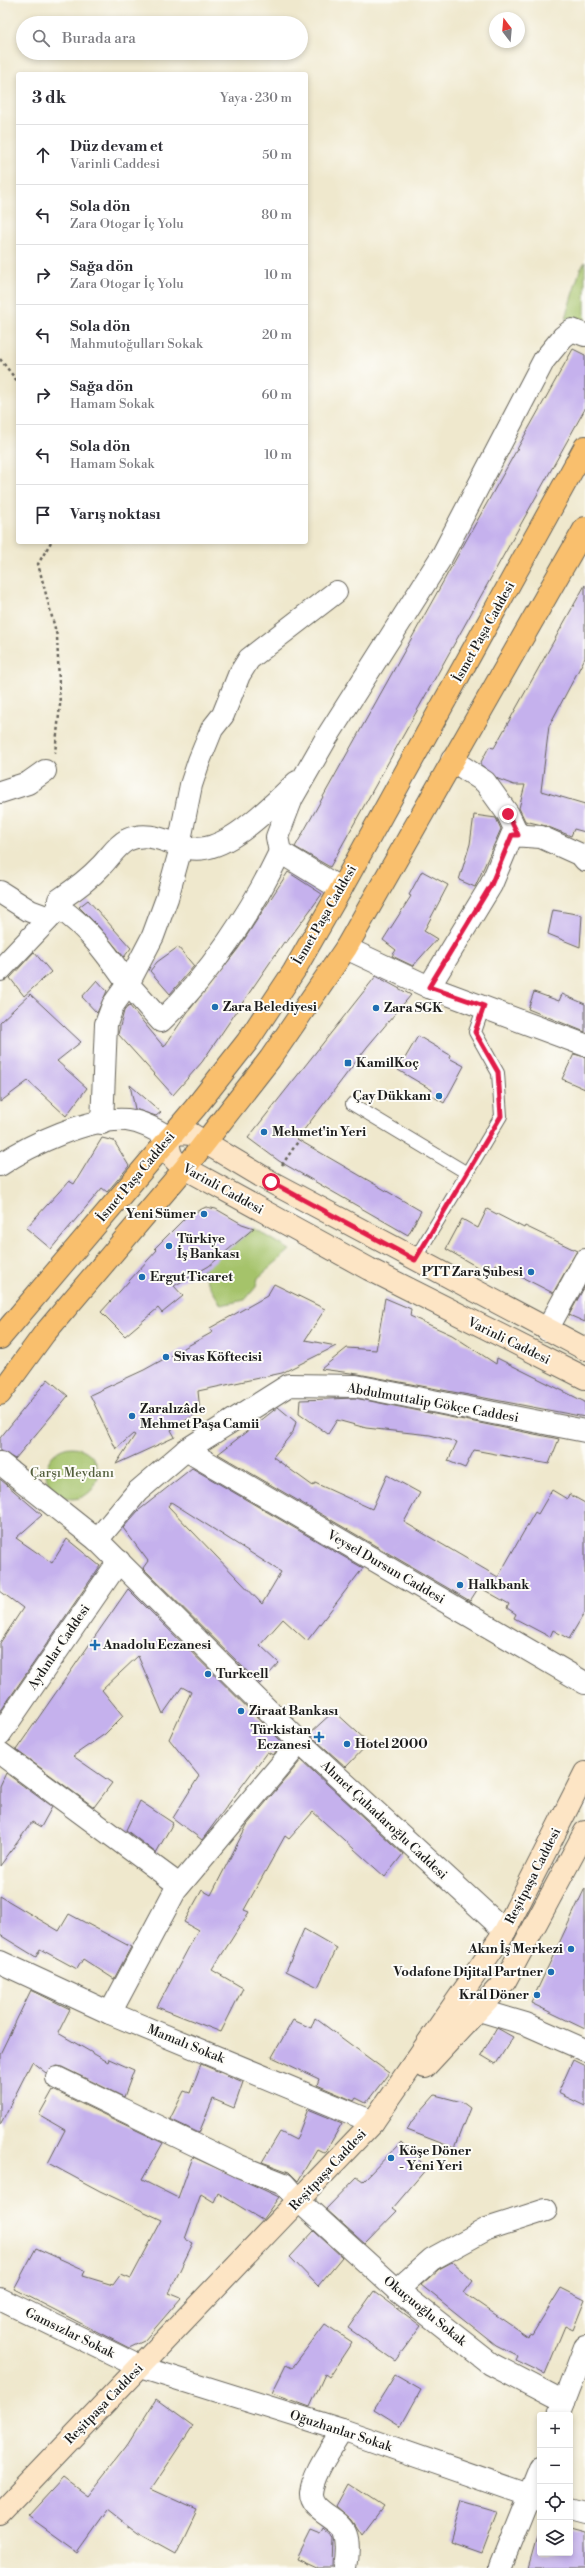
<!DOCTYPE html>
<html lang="tr">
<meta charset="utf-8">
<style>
body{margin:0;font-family:"Libre Bodoni",serif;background:#f2f2f3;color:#2b2b33}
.controls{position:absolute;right:12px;bottom:12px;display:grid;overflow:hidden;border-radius:4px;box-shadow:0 2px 6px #0003}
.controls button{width:36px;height:36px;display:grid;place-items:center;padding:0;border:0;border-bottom:1px solid #e1e1e2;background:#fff;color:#2b2b33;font:20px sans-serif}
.compass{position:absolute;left:489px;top:12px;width:36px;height:36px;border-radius:50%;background:#fff;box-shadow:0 2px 6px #0003;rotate:344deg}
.stop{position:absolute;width:12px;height:12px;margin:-9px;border:3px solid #e11d48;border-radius:50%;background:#fff}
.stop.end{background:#e11d48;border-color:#fff;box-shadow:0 1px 4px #0008}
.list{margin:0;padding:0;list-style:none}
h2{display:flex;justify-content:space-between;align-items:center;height:52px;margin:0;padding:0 16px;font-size:17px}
h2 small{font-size:13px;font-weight:400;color:#7c7c81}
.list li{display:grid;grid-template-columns:26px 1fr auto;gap:12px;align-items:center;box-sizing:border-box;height:60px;padding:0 16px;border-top:1px solid #e1e1e2}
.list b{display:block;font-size:15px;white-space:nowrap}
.list p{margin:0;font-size:13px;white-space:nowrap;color:#7c7c81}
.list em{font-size:13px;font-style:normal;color:#7c7c81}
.icon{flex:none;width:22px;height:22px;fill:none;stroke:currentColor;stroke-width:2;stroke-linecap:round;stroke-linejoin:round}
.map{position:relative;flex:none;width:585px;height:2568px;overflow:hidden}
.search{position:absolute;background:#fff;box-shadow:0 2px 6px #0003;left:16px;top:16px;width:292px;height:44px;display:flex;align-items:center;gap:10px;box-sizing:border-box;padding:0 14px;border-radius:22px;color:#7c7c81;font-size:15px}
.panel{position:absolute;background:#fff;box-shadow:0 2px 6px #0003;left:16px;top:72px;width:292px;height:472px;border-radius:4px}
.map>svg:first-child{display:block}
</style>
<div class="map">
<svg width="585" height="2568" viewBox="0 0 585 2568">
<rect width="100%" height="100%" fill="#fdfcf7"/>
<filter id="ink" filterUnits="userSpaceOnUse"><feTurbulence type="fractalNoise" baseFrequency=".025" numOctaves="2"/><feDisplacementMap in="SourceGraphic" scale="8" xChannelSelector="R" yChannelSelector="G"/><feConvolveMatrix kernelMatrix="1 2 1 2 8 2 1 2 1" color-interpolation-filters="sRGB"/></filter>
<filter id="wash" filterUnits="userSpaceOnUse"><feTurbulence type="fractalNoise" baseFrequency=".012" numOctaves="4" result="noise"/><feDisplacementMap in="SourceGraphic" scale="16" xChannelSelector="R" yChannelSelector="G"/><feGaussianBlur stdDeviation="0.9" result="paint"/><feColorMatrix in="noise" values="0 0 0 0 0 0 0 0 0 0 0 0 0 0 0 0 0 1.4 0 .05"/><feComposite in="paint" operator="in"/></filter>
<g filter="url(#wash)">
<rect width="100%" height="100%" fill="#efe8cd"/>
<g fill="#a5c36b" stroke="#607044">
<path d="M585,262V325L565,318L580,270Z"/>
<path d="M254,1228L290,1250L258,1278L256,1287L245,1300L221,1305L201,1271Z"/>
<circle cx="72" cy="1473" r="26"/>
</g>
<g id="blocks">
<g fill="#c5b1ed" fill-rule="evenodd">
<path d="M573,349L585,355V409L330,867L295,847Z"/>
<path d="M585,585V658L549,726L541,791L585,804V832L574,829L571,836L546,826L525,821L519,808L525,785H514L498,779L480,764L489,747L494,748Z"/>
<path d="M474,815L496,818L501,829L475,887L459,880L470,844Z"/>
<path d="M422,871L448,885L424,931L437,939L413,966L392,956L396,950L383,940L411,896L409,895Z"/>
<path d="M288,872L322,894L286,943L284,942L202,1062L173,1095L118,1034L124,1011L129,1005L164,1047L187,1013L238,949Z"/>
<path d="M88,900L131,948L124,957L97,925L79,907Z"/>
<path d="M553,910L582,915L580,947L548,934Z"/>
<path d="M178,947L194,966L170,994L150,971L157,962Z"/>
<path d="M34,952L51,972L24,996L10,978Z"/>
<path d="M376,976L411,995L367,1047L297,1139L421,1211L408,1235L279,1161L248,1138Z"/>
<path d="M97,980L107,991L97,1013L82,997Z"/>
<path d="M534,992L559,1001L562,994L585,1004V1032L528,1009Z"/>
<path d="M30,994L81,1042L57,1061L87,1088L66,1116L28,1081L0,1102V1022Z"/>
<path d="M418,1036L450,1055L449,1058L464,1066L444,1103L429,1094L432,1090L398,1070Z"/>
<path d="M574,1054L585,1057V1089L562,1079Z"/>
<path d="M130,1085L161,1112L156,1116L135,1109Z"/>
<path d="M102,1138L114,1141L129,1166L107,1192L102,1188L51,1249L26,1228L69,1181L74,1184Z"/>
<path d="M206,1207L216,1209L242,1224L254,1228L209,1266L174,1286L183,1296L162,1313L158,1308L125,1336L101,1312L157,1250L155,1248L187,1216Z"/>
<path d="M487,1209L524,1228L525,1226L577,1251L553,1293L496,1264L491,1275L446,1249L462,1219L478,1228Z"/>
<path d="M274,1284L325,1309L305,1340L336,1346L282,1373L198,1391L200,1411L171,1430L175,1437L116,1464L135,1435L133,1434L116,1449L90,1395L144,1370L213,1332L210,1328L267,1296Z"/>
<path d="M585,1286V1322L569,1315Z"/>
<path d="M385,1298L411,1309L410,1316L452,1335L496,1364L497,1358L585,1402V1417L358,1374L321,1369L347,1348L376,1350Z"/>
<path d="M48,1379L68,1396L15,1459L0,1451V1438Z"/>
<path d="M355,1398L559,1439L549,1464L474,1450L465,1468L448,1461L457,1442L430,1435L366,1428L337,1420L328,1434L299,1413L300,1400Z"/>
<path d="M278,1407L296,1422L293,1432L273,1457L313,1486L315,1483L372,1509L387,1475L420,1493L404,1522L498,1577L535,1512L538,1514L552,1490L567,1499L569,1494L585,1503V1612L569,1639L553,1630L550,1637L514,1618L516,1614L507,1608L509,1604L479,1587L470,1601L218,1454Z"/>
<path d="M192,1468L363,1568L307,1641L283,1619L260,1645L279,1663L260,1684L143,1568L148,1561L123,1528L138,1511ZM171,1502L281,1572L262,1604L168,1506Z"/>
<path d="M0,1479L42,1515L16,1538L52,1563L67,1539L100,1566L0,1712V1643L23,1608L0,1591Z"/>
<path d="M128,1589L283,1743L273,1755L267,1752L202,1840L173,1818L199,1776L169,1739L191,1692L182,1687L163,1714L138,1656L102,1690L123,1716L105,1734L73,1756L112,1783L94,1807L16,1750Z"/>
<path d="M334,1711L369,1743L346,1767L309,1734Z"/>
<path d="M301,1760L403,1854L385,1877L313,1812L289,1839L285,1836L244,1910L249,1912L212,1970L243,1988L221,2032L157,2007L198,1930L184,1922L202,1890L211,1895L247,1825Z"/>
<path d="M6,1773L52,1807L41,1827L32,1822L0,1866V1786Z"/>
<path d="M140,1801L173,1823L156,1853L126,1830Z"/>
<path d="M585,1888V2029L531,2003Z"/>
<path d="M0,1896L59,1931L69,1914L131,1947L114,1979L83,1959L77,1969L40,1949L36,1957L0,1935Z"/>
<path d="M304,1929L337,1948L318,1987L286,1971Z"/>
<path d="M31,1990L70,2009L58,2033L108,2062L109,2059L134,2070L124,2097L62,2067L56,2066L46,2073L32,2062L0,2125V2054Z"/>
<path d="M315,2018L389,2073L366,2103L356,2098L354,2101L317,2085L319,2079L272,2057L293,2020L311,2028Z"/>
<path d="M497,2028L513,2037L496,2064L481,2055Z"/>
<path d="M573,2060L585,2066V2106L558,2093Z"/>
<path d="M201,2064L243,2082L234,2108L213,2099L199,2133L170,2119L184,2091L190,2093Z"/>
<path d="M53,2090L163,2143L142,2180L178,2198L193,2157L279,2197L262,2220L218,2193L214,2202L201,2194L185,2239L193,2243L169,2293L181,2298L144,2341L129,2348L14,2289L36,2248L85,2270L83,2276L113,2285L121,2274L131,2278L162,2220L100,2191L48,2163L65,2130L39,2115Z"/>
<path d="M435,2095L462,2102L470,2108L454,2148L407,2130L412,2121Z"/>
<path d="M308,2109L342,2123L325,2153L317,2149L298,2181L289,2172L262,2162L280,2132L296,2140Z"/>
<path d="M401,2142L427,2168L393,2208L397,2211L365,2244L326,2209L357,2177L363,2181Z"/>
<path d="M314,2231L342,2257L318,2286L290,2257Z"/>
<path d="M452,2262L473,2281L464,2293L528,2337L529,2334L532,2335L561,2288L585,2300L573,2330L565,2326L545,2374L516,2360L518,2356L496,2345L421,2285L439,2269Z"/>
<path d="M374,2291L421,2326L395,2361L348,2328Z"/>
<path d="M325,2324L352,2342L329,2377L325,2374L310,2407L272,2393L286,2365L292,2368Z"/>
<path d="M395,2375L421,2390L401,2426L374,2409Z"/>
<path d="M156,2399L193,2426L151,2489L197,2510L176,2554L138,2533L108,2510L78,2552L28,2516L63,2478L87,2496L128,2444Z"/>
<path d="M348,2484L383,2507L362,2535L352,2520L336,2506Z"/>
<path d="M462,2501L497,2511L481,2553L450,2542Z"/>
<path d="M540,2526V2553H570V2529L585,2533V2568H528Z"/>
<path d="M323,2528L334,2538L333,2568H318L296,2558L310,2530L320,2534Z"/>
</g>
</g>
</g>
<g filter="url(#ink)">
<use href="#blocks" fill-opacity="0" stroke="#66635a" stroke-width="1"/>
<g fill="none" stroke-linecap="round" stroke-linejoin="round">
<g stroke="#66635a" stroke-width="14">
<g id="service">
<path d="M352,1104L467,1173L501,1116L498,1073L475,1032L484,1006"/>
<path d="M415,1259L467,1173"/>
</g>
</g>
<g stroke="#66635a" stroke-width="24">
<g id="minor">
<path d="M452,760L485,782L508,814L518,835"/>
<path d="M0,792L28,783L45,771"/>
<path d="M280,852C252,911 209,976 161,1021L128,984L153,936L167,898L179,855L181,835L191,785L199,761L212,729L223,715L239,675L249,659L336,592"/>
<path d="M341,889L280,852L277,837L292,798L327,737L442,556L544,360L563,337L572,330L585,335"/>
<path d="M0,892L30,911L49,918"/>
<path d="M59,908V900C74,890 89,879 101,866C110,857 116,846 127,840C149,830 168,843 189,848C226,856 272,804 297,782"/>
<path d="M346,948L429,987L585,1045"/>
<path d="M0,970L59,908C87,926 109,957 128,984L113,1005L106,1024L102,1123"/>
<path d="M429,987L491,885L512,835L541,837L581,855L585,860"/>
<path d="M0,1165C31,1144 89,1117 127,1120C142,1122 157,1130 169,1138"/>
<path d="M547,1330L585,1260"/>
<path d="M186,1450L585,1683"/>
<path d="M0,1463L97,1540L300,1742L505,1931"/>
<path d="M97,1540L137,1492L186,1450L289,1385L356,1386L585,1431"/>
<path d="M0,1734L119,1561"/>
<path d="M0,1753L179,1885"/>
<path d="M0,1962L110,2013L373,2122"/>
<path d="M459,1999L479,2010L526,2024L585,2050"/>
<path d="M110,2013L175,1891L300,1742"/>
<path d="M57,2078L239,2166L284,2184L299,2201L397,2290L491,2364L564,2402"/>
<path d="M397,2290L432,2259L487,2229L546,2210"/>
<path d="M0,2299L140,2367L342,2430L540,2499"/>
<path d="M559,2415L585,2347"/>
<path d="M342,2430C332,2448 313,2472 311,2493C310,2512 341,2518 346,2534C349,2545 348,2557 346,2568"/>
<path d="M570,2508L585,2512"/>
<path d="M500,2568L540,2468"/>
</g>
</g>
<g stroke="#66635a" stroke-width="24">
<g id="secondary">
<path d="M585,1349L271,1182L191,1134L180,1133L169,1138C168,1154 172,1160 185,1168L369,1269L585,1378"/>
<path d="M425,2067L505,1981L585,1832"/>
<path d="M0,2513L373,2122L505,1931L585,1773"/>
</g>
</g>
<g stroke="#66635a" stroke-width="24">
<g id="trunk">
<path d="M0,1338L195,1108L247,1042L294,971L341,889L585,447"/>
<path d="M0,1394L44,1334L185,1168L270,1059L346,948L585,528"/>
</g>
</g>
<g stroke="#66635a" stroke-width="2.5" stroke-dasharray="3 3" stroke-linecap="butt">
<path d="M0,359L18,382"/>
<path d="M51,542L38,564L57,636L60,705L55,753"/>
<path d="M282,1165L299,1140"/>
</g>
<use href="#service" stroke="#fff" stroke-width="12"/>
<use href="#minor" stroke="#fff" stroke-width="22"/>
<use href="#secondary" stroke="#fde5c5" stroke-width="22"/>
<use href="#trunk" stroke="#f9bf6d" stroke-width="22"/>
</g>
</g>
<g fill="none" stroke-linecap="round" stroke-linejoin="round" filter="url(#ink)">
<path stroke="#e11d48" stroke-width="5" d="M271,1182L415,1260L501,1116L498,1072L475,1032L484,1006L429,987L491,885L512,835H518L508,814"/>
</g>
<g fill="#1f6fb2" stroke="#fdfcf7" stroke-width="1.5">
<circle cx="215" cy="1007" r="4"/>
<circle cx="376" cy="1008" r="4"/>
<rect x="344" y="1059" width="8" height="8" rx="2"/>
<circle cx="439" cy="1096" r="4"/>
<circle cx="264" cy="1132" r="4"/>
<circle cx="204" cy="1214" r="4"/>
<circle cx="169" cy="1246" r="4"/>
<circle cx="531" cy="1272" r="4"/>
<circle cx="142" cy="1277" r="4"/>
<circle cx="166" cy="1357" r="4"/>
<circle cx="132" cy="1416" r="4"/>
<circle cx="460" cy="1585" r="4"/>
<path d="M93 1639h4v4h4v4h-4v4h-4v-4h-4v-4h4z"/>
<circle cx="208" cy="1674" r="4"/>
<circle cx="241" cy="1711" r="4"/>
<path d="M317 1731h4v4h4v4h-4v4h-4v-4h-4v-4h4z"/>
<circle cx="347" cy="1744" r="4"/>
<circle cx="571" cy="1949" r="4"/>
<circle cx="551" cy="1972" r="4"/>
<circle cx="537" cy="1995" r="4"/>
<circle cx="391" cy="2158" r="4"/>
</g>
<g text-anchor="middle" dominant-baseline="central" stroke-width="4" stroke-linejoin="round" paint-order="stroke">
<g font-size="13" fill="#1c1c1c" stroke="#fdfcf7">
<text transform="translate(484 632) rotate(-61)">İsmet Paşa Caddesi</text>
<text transform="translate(325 915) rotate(-60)">İsmet Paşa Caddesi</text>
<text transform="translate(136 1177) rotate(-50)">İsmet Paşa Caddesi</text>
<text transform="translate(223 1189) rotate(29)">Varinli Caddesi</text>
<text transform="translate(509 1341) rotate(26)">Varinli Caddesi</text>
<text transform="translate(433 1403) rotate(10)">Abdulmuttalip Gökçe Caddesi</text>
<text transform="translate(386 1567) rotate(30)">Veysel Dursun Caddesi</text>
<text transform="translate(59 1647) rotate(-56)">Aydınlar Caddesi</text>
<text transform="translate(384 1820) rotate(43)">Ahmet Çuhadaroğlu Caddesi</text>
<text transform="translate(533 1876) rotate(-63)">Reşitpaşa Caddesi</text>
<text transform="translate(186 2044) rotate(22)">Mamalı Sokak</text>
<text transform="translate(328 2170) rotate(-47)">Reşitpaşa Caddesi</text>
<text transform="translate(425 2311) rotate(39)">Okuçuoğlu Sokak</text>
<text transform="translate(70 2333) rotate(26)">Gamsızlar Sokak</text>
<text transform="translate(104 2404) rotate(-46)">Reşitpaşa Caddesi</text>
<text transform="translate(341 2431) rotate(18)">Oğuzhanlar Sokak</text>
</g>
<g font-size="13" font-weight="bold" fill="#1c1c1c" stroke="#fdfcf7" text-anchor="start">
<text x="223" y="1007">Zara Belediyesi</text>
<text x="384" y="1008">Zara SGK</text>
<text x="356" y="1063">KamilKoç</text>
<text x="431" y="1096" text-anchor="end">Çay Dükkanı</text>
<text x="272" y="1132">Mehmet'in Yeri</text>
<text x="196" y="1214" text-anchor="end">Yeni Sümer</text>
<text x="177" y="1239">Türkiye<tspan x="177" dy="15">İş Bankası</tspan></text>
<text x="523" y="1272" text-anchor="end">PTT Zara Şubesi</text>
<text x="150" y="1277">Ergut Ticaret</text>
<text x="174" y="1357">Sivas Köftecisi</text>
<text x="140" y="1409">Zaralızâde<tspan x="140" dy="15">Mehmet Paşa Camii</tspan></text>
<text x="468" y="1585">Halkbank</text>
<text x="103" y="1645">Anadolu Eczanesi</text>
<text x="216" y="1674">Turkcell</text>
<text x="249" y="1711">Ziraat Bankası</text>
<text x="311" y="1730" text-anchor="end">Türkistan<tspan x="311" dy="15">Eczanesi</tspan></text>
<text x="355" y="1744">Hotel 2000</text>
<text x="563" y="1949" text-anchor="end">Akın İş Merkezi</text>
<text x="543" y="1972" text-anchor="end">Vodafone Dijital Partner</text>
<text x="529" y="1995" text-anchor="end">Kral Döner</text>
<text x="399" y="2151">Köşe Döner<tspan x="399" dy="15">- Yeni Yeri</tspan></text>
</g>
<g font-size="13" fill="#535f3c" stroke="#fdfcf7">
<text x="72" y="1473">Çarşı Meydanı</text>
</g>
</g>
</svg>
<div class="controls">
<button>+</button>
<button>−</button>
<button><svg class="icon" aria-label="locate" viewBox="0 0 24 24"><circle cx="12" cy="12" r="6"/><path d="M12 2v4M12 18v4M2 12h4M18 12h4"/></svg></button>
<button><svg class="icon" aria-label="layers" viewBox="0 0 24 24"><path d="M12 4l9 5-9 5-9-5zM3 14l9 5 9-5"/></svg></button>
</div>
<svg class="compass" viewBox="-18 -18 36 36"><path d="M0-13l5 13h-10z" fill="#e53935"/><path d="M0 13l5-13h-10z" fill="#7c7c81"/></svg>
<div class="stop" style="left:271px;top:1182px"></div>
<div class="stop end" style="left:508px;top:814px"></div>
<div class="search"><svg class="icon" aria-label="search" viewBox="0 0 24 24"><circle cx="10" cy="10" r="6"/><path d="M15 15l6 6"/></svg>Burada ara</div>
<section class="panel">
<h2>3 dk<small>Yaya · 230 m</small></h2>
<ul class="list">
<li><svg class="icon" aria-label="ahead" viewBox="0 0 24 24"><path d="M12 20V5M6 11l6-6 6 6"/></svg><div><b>Düz devam et</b><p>Varinli Caddesi</p></div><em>50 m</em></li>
<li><svg class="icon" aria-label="left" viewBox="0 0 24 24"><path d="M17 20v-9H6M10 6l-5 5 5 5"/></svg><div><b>Sola dön</b><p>Zara Otogar İç Yolu</p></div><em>80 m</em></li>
<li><svg class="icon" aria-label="right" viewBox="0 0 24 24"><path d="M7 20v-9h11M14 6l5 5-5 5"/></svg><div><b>Sağa dön</b><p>Zara Otogar İç Yolu</p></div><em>10 m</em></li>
<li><svg class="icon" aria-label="left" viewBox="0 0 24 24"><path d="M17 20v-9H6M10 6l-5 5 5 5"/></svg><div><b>Sola dön</b><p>Mahmutoğulları Sokak</p></div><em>20 m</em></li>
<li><svg class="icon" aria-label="right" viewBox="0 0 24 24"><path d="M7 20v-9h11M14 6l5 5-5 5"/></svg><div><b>Sağa dön</b><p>Hamam Sokak</p></div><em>60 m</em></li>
<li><svg class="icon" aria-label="left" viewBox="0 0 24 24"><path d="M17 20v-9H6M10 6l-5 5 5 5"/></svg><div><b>Sola dön</b><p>Hamam Sokak</p></div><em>10 m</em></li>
<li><svg class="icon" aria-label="arrive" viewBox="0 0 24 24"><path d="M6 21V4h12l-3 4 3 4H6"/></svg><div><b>Varış noktası</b></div></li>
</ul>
</section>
</div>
